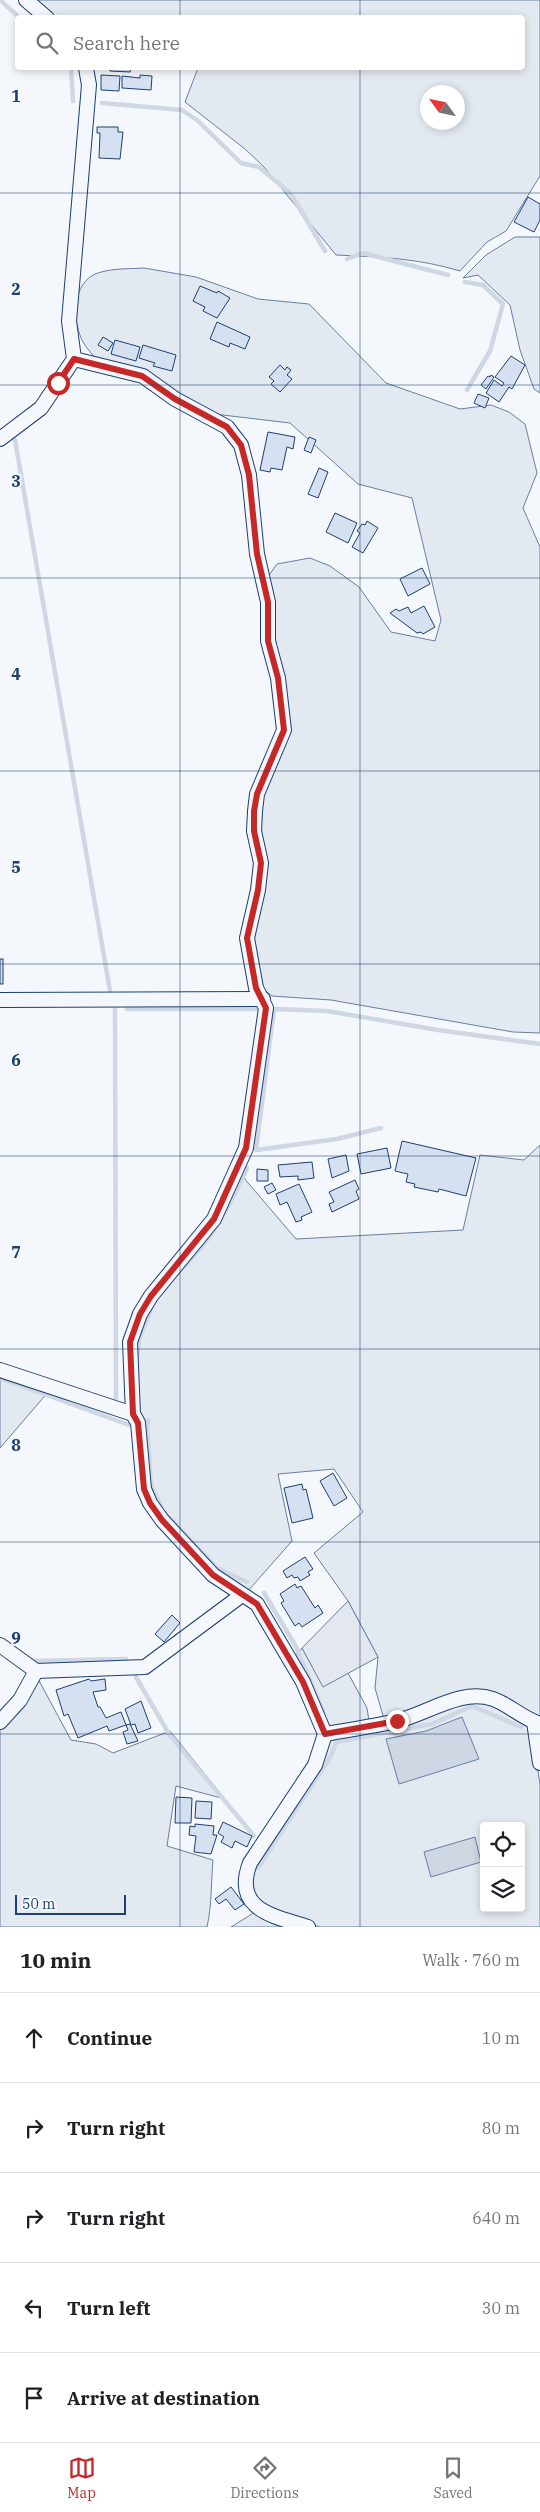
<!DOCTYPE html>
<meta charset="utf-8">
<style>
body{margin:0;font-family:"IBM Plex Serif",serif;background:#f2f2f2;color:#202124}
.controls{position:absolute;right:15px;bottom:15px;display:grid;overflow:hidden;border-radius:5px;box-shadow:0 2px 8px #0003}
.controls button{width:45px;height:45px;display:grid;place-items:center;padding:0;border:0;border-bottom:1px solid #e0e0e0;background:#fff;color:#202124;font:25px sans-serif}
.compass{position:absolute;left:420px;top:85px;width:45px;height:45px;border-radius:50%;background:#fff;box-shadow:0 2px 8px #0003;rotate:303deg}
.scale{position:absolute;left:15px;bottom:12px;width:111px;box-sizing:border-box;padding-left:5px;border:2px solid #1d3f73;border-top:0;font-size:14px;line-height:18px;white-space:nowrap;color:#1d3f73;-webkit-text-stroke:4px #f4f7fb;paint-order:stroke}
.stop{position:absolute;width:15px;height:15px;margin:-11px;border:4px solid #c62828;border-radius:50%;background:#fff}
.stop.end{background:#c62828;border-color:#fff;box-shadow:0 1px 5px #0008}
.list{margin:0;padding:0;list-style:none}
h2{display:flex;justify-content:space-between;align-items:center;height:65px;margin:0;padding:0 20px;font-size:21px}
h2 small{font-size:16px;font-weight:400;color:#757577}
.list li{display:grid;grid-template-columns:32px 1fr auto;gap:15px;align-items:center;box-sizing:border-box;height:90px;padding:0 20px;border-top:1px solid #e0e0e0}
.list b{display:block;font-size:19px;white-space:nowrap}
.list em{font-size:16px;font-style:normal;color:#757577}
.icon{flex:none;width:28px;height:28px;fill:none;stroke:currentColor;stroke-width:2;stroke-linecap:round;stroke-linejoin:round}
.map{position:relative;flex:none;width:540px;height:1927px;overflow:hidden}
.search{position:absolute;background:#fff;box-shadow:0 2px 8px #0003;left:15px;right:15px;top:15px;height:55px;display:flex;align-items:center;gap:12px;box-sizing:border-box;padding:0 18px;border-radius:5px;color:#757577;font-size:19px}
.sheet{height:515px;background:#fff}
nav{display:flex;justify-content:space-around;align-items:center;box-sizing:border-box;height:70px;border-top:1px solid #e0e0e0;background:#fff;font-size:14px;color:#757577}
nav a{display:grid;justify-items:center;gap:2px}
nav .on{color:#c62828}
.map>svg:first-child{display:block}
</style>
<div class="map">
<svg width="540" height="1927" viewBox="0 0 540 1927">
<rect width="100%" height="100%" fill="#f4f7fb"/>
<g fill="#e3e9f0" stroke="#687fa3" fill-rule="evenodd">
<path d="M31,0H540V176L506,231L487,242L460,271C417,258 380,257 336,255L264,167L245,149L185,102L198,68H522V18H53ZM428,92H458V122H428Z"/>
<path d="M515,237H540V393L534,389L520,350L510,305L478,275L463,278L486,255Z"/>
<path d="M144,268L196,277L258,299L309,304L386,383L460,409L491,405L509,412L525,424L537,473L523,508L540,547V1033L513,1032L331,1000L272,996L263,989L252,935L261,800L288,731L267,578L277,564L310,558L330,566L359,587L391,632L435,641L441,620L412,498L358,484L290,423L214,414L138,368L98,361C93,355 87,349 83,342C73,323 71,288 93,275C107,268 129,269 144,268Z"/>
<path d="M540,1145V1722L498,1698L384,1719L375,1688L378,1657L348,1601L314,1553L363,1512L334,1469L278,1474L292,1541L247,1592L215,1572L162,1513L148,1490L142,1417L136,1402L137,1334L156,1296L217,1223L243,1177L296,1239L463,1230L480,1155L524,1160Z"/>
<path d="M0,1375L49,1391L0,1448Z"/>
<path d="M302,1648L323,1686L348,1673L367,1708L369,1721L332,1728L323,1725L295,1656Z"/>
<path d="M37,1677L71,1740L96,1744L113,1753L170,1731L225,1799L176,1786L167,1846L213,1860C211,1882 212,1905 207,1927H0V1726Z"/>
<path d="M487,1702L531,1727L540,1784V1927H320L276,1913L250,1892L256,1861L329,1739L456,1704ZM484,1826H521V1908H484Z"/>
<path d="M255,1912L295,1927H231Z"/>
</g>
<path fill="#e3e8f0" stroke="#687fa3" d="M348,1601L378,1657L323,1687L302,1648Z"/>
<g fill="#cfd7e4" stroke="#687fa3">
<path d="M462,1717L479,1759L399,1784L386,1739L426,1731Z"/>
<path d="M475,1837L481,1862L431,1877L424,1852Z"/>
</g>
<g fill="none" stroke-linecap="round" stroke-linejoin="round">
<g stroke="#cfd7e4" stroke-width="4.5">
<path d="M0,0L20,18"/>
<path d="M71,68L73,101"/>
<path d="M102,103L182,110L197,120L241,163L259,167L291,194L325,251"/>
<path d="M347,259L363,253L448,275"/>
<path d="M465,282L483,285L503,304L490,351L467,390"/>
<path d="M15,440L110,991"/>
<path d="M115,1009L116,1402"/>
<path d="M127,1009H256"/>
<path d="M381,1128L337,1139L256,1150L274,1009L327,1011L438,1030L540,1044"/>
<path d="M181,1269C211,1241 230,1206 247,1168"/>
<path d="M137,1357L140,1337L151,1309"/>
<path d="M0,1378L132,1426L147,1428L151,1485L161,1507"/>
<path d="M147,1428L148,1420"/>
<path d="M165,1513L217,1568L247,1582"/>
<path d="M264,1593L295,1645L323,1711"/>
<path d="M30,1661L126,1659"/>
<path d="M136,1677L169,1734L254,1836"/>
<path d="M258,1868L331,1756L336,1742L432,1724L472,1706L521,1727"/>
</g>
</g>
<g fill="#d5e0f0" stroke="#1d3f73">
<path d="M110,68H131L130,72L110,71Z"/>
<path d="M101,75L120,76L119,91L101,90Z"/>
<path d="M140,75L152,76L151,90L122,88V76L140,78Z"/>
<path d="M97,127H118V132H123L120,159L99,158L100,133H97Z"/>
<path d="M528,197L540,204V220L534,232L514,222Z"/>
<path d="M200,286L217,293L218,291L230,298L217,318L203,311L205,307L193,301Z"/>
<path d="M217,322L250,337L245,349L230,343L229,347L210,339Z"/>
<path d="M103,337L113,343L108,351L98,345Z"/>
<path d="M115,340L140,347L136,361L111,354Z"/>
<path d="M143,345L176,355L172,371L153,366L155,363L139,358Z"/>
<path d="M511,356L525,365L512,389L509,387L499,402L486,393L494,380L502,386L504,383L495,377Z"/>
<path d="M280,365L285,370L287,367L291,370L287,375L292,379L280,392L271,384L274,381L269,377Z"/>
<path d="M491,375L494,377L486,389L481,385L488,376L490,377Z"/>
<path d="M478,394L489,398L485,408L474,403Z"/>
<path d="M268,432L295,437L293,449L287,447L282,470L271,468L270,472L260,470Z"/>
<path d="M309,437L316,440L311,453L304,450Z"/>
<path d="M319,468L328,472L318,498L308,494Z"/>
<path d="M335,513L357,523L348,543L326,532Z"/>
<path d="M367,521L378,528L363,553L352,547L360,533L357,531L362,524L365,525Z"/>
<path d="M422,568L430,584L408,596L400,579Z"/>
<path d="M424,606L435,627L423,634L421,632L417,633L390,613L396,609L399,611L408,607L411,613Z"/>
<rect x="0" y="959" width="3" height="25"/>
<path d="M402,1141L476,1158L466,1196L439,1189L438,1192L414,1187L415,1184L406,1182L408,1174L395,1171Z"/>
<path d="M387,1148L391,1168L361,1174L357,1154Z"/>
<path d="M346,1155L349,1171L332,1178L328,1159Z"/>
<path d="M312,1162L314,1178L298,1180V1176L280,1177L278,1165Z"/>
<path d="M257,1169L268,1170V1181H257Z"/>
<path d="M355,1180L359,1189L356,1191L359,1199L332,1212L329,1204L334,1202L329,1192Z"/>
<path d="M272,1183L276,1190L268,1194L264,1187Z"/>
<path d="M299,1184L312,1212L301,1217L302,1220L296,1222L287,1202L280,1205L276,1194Z"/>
<path d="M333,1473L347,1498L334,1506L320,1481Z"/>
<path d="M302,1484L303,1490L306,1489L313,1518L292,1523L284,1488Z"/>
<path d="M305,1557L313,1569L308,1572L310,1575L300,1581L298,1577L294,1578L292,1575L287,1578L283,1571Z"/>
<path d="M295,1584L297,1588L301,1586L315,1608L318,1605L323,1613L302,1627L299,1623L295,1626L281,1603L284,1601L280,1594Z"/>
<path d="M172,1615L180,1623L164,1642L155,1634Z"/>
<path d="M89,1679L91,1681L105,1679L106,1690L93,1692L98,1707H100L106,1718L121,1712L126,1725L109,1731L107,1726L78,1738L68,1714L64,1716L56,1690Z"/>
<path d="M141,1701L151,1728L138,1733L135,1724L131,1725L125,1709Z"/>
<path d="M130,1724L138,1741L127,1744L123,1732L128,1730L126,1725Z"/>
<path d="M176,1797L192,1798L191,1823H175Z"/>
<path d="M196,1801L212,1802L211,1819L195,1818Z"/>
<path d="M223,1822L252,1836L247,1847L235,1841L232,1848L221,1842L224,1837L218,1833Z"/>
<path d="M195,1824L214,1826L213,1835H217L211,1854L194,1852L196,1836L189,1835L190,1826L195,1827Z"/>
<path d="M231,1887L244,1904L235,1910L226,1899L219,1904L215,1899Z"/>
</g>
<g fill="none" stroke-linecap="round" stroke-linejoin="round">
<g stroke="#1d3f73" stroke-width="16">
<g id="minor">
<path d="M26,0L47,18"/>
<path d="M74,359L143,376L175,399L227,427L241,445L249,475L257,554L268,602V641L278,678L284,730L257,794L255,811L254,831L261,863L258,890L247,938L256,988L266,1008L246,1148L214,1219L151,1296L140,1314L130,1342L133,1414L138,1423L144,1489L150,1503L162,1520L213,1575L257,1604L303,1682L325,1734L315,1765L250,1863C232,1910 274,1916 308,1927"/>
<path d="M0,439L41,408L74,359L69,321L89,85L86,68"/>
<path d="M0,1000L263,999"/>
<path d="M0,1370L133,1414"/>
<path d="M0,1645L36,1671L145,1667L242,1595"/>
<path d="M0,1722L20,1700L36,1671"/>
<path d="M534,1722L540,1763"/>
<path d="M325,1734C349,1730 373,1726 397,1721C427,1714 461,1688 493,1699C508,1704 522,1718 540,1724"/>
</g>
</g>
<use href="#minor" stroke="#f4f7fb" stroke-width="14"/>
</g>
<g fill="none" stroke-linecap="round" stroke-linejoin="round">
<path stroke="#c62828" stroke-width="6" d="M58,383L74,359L142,376L175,399L227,427L241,445L249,475L257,554L268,602V641L278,678L284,730L257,794L254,811V831L261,863L258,890L247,938L256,988L266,1008L246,1148L214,1219L151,1296L140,1314L130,1342L133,1414L138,1423L144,1489L150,1503L162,1520L213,1575L257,1604L303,1682L325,1734L397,1721"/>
</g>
<path fill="none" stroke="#1d3f73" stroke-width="1" stroke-opacity="0.55" d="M180,0V18M360,0V18M180,68V1927M360,68V1927M0,193H540M0,385H540M0,578H540M0,771H540M0,964H540M0,1156H540M0,1349H540M0,1542H540M0,1734H540"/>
<g font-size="16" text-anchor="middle" font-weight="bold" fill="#1d3f73" stroke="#f4f7fb" stroke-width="4" stroke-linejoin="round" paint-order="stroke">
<text x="16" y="102">1</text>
<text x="16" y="295">2</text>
<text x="16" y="487">3</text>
<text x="16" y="680">4</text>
<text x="16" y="873">5</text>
<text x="16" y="1066">6</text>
<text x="16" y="1258">7</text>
<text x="16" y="1451">8</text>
<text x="16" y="1644">9</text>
</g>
</svg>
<div class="controls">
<button><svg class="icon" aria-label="locate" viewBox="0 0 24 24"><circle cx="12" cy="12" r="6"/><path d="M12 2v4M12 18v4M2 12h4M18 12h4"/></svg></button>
<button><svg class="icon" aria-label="layers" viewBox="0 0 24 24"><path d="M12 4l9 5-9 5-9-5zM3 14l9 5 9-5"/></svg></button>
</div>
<svg class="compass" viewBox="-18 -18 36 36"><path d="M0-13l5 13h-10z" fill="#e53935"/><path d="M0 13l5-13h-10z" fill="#757577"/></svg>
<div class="scale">50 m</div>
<div class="stop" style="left:58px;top:383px"></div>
<div class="stop end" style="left:397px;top:1721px"></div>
<div class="search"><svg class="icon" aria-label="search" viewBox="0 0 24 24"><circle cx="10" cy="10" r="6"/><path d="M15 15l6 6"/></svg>Search here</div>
</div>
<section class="sheet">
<h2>10 min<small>Walk · 760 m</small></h2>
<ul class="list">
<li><svg class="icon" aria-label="ahead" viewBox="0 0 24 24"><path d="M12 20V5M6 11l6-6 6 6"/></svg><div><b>Continue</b></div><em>10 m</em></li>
<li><svg class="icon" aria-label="right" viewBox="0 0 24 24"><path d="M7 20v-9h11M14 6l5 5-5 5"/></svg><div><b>Turn right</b></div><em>80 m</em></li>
<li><svg class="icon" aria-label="right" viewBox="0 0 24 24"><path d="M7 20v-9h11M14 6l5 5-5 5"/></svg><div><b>Turn right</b></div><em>640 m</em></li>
<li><svg class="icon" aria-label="left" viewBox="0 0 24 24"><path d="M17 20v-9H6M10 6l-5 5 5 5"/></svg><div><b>Turn left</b></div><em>30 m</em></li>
<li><svg class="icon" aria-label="arrive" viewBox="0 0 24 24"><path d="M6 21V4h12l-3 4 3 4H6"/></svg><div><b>Arrive at destination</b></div></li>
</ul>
</section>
<nav>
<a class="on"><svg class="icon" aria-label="map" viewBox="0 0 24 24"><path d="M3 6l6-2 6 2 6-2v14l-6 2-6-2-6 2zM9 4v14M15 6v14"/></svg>Map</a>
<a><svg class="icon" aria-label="directions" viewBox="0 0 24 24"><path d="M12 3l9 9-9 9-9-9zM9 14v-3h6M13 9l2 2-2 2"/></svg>Directions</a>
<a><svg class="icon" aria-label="saved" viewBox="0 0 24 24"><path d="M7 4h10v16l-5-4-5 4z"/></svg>Saved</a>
</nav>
